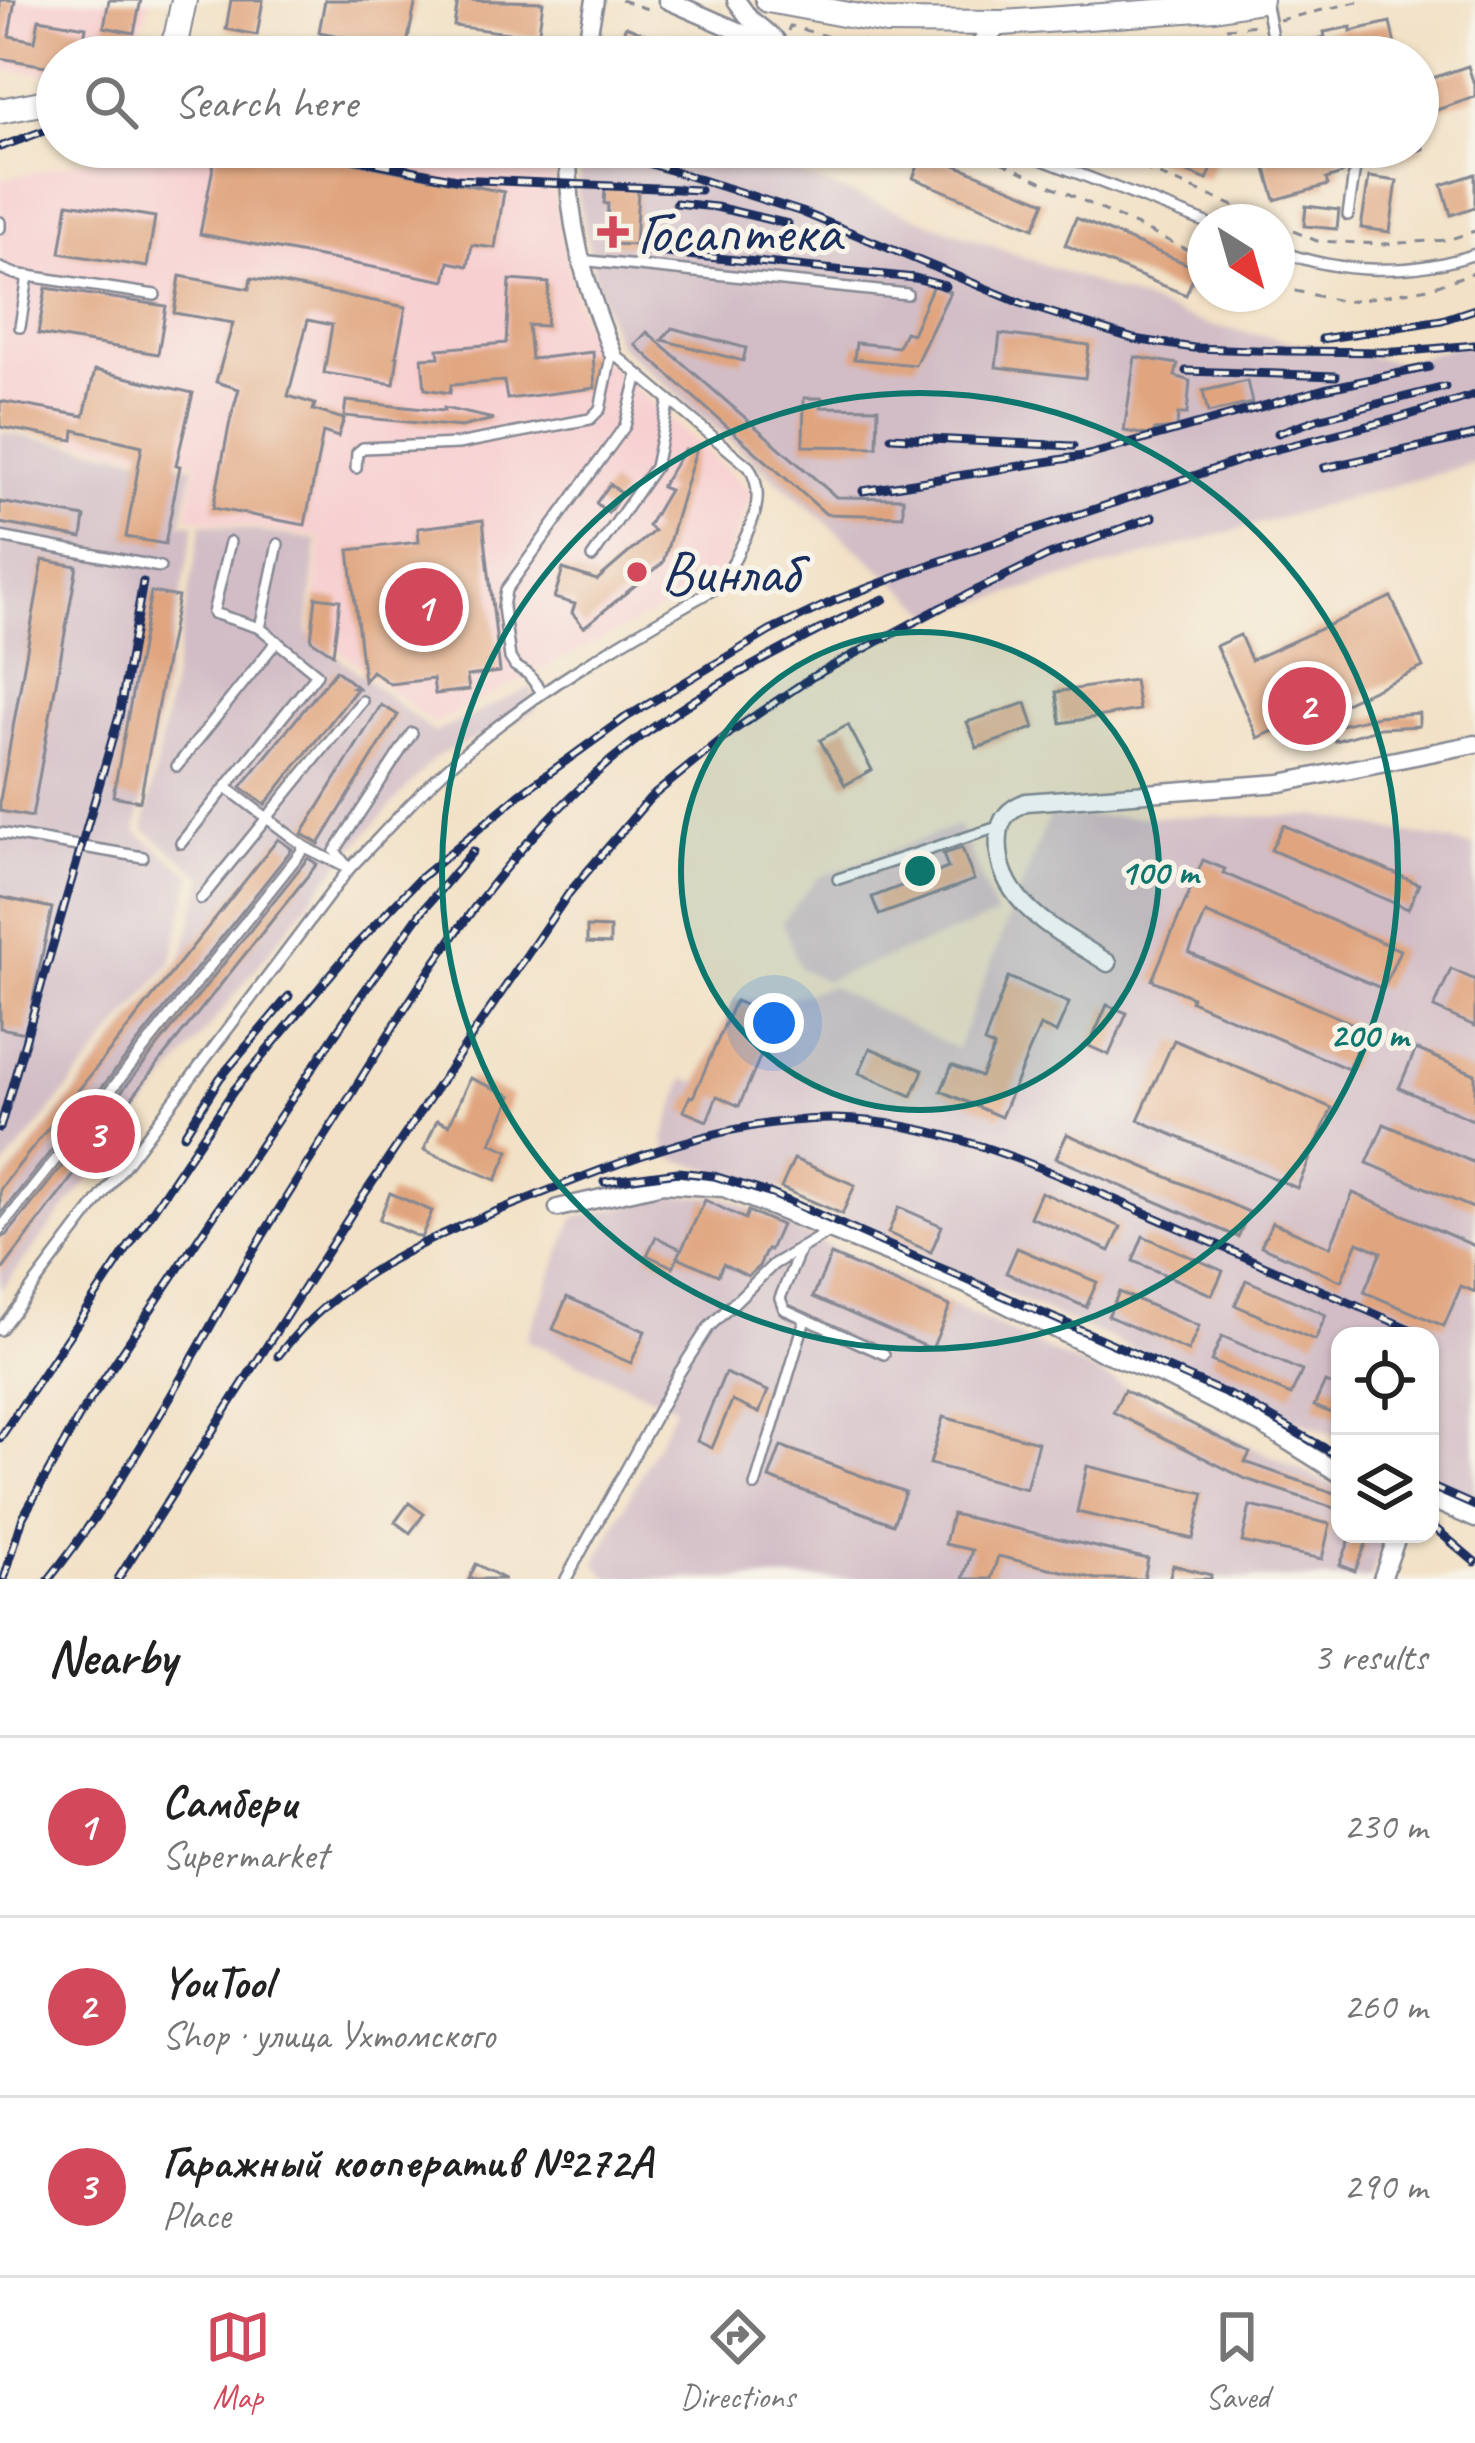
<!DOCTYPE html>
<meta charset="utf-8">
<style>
body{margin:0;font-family:Caveat,sans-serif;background:#f2f2f2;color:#222}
.controls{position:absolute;right:36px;bottom:36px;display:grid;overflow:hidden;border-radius:24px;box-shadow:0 3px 9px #0004}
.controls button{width:108px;height:108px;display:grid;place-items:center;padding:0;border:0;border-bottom:3px solid #e0e0e0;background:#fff;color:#222;font:60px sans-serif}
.compass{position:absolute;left:1187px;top:204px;width:108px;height:108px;border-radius:50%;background:#fff;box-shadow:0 3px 9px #0004;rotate:143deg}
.you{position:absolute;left:774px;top:1023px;width:42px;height:42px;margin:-30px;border:9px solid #fff;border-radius:50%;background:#1a73e8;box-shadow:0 0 0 18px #1a73e833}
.badge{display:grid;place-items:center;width:78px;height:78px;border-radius:50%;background:#d1495b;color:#fff;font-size:39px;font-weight:700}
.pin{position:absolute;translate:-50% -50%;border:6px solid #fff;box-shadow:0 3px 12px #0006}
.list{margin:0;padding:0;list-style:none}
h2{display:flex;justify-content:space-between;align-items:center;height:156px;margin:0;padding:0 48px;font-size:51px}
h2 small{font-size:39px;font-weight:400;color:#767676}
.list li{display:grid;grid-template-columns:78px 1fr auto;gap:36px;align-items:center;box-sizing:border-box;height:180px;padding:0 48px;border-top:3px solid #e0e0e0}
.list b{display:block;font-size:45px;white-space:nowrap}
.list p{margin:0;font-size:39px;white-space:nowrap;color:#767676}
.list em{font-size:39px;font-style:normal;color:#767676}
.icon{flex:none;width:66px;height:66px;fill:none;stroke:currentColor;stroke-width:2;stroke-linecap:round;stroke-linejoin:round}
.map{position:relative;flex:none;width:1475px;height:1579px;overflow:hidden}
.search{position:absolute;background:#fff;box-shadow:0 3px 9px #0004;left:36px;right:36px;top:36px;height:132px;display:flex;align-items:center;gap:30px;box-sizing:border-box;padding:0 42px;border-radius:66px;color:#767676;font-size:45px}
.sheet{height:696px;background:#fff}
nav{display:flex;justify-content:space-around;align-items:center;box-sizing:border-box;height:168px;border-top:3px solid #e0e0e0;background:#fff;font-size:33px;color:#767676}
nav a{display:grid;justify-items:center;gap:6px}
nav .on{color:#d1495b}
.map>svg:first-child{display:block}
</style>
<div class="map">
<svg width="1475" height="1579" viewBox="0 0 1475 1579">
<rect width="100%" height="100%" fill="#f7f3e8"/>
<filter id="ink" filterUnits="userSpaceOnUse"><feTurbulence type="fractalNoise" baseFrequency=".00833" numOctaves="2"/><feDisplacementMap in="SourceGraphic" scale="24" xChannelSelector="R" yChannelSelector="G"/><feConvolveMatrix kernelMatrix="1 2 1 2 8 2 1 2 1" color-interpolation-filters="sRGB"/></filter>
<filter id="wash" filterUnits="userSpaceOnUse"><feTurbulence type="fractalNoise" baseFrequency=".004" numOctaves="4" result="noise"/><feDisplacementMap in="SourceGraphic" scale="48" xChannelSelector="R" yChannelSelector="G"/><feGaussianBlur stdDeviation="2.7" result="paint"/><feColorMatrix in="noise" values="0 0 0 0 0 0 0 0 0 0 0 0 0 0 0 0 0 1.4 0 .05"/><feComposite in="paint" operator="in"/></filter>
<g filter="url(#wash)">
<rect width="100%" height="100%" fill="#f2e1c6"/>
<g fill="#f7cfd1">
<path d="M0,0H151L140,30L126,46L111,57H57V75L0,70Z"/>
<path d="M142,147H557L555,203L576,299L594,351L753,493L718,581L434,724L313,630L321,538L187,517L197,462L0,427V180Z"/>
</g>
<g fill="#d2bdc6">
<path d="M585,147H724L1208,325L1404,363L1475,339V463L934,615L617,343L597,285L577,191Z"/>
<path d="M0,432L194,466L181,523H195L136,832L192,875L171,963L0,1173Z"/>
<path d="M202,523L317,540L308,633L434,733L532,687L537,710L435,757L333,871L0,1291V1187L182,958L204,877L144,829Z"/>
<path d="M1320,816L1475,846V1496L1430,1477V1336H1340V1438L967,1277L781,1189L668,1157L664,1139L684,1079L698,1083L735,999H785L830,986L957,1049L1049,817Z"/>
<path d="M960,825L996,916L825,981L800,968L782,922L818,878Z"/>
<path d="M671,1196L726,1197L1340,1489V1534H1386L1370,1579H610L595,1564L676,1407L526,1340L574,1218Z"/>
</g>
<g id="blocks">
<g fill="#e0a57f">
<path d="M0,0H15L9,36L35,41L39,19L86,27L81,57H57V68L0,58Z"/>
<path d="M109,0H141L134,33L104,27Z"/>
<path d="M231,0H263L257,35L226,29Z"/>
<path d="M325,0H416L406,49L319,32Z"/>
<path d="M458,0L543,2L538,37L454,26Z"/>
<path d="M1390,22L1396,50L1379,53V50L1347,57H1288L1285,45L1325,37L1324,32L1351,27V31Z"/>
<path d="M626,26L700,57H612Z"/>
<path d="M1468,66L1475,87V97L1428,113L1418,83Z"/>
<path d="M217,147H271L504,192L495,248L472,245L468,266L449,262L445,281L200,234Z"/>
<path d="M836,147H888L880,166Z"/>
<path d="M1127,147H1221L1207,180Z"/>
<path d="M1304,147H1318L1320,155L1335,150L1342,174L1326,179L1328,185L1275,200L1263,159Z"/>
<path d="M1384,147H1423V149L1389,161Z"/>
<path d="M924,152L1045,202L1034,228L913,178Z"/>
<path d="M1475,174V207L1451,215L1442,185Z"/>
<path d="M1369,177L1397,181L1390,232L1361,228Z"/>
<path d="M605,188L638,190L635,245L606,244L608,204L604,203Z"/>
<path d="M68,203L155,217L147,267L60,253Z"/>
<path d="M1306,206L1339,210L1337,229L1304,226Z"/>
<path d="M1076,218L1197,268L1186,295L1065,245Z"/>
<path d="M180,276L249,289L251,278L406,307L396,356H398L394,384L324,373L332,325L308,320L288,396L315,404L313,410L344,419L338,437L323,432L305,525L213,508L230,421L239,389L216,382L233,323L174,313Z"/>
<path d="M510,280L549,283L546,326L528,325L531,359L593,352L595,388L507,399L504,381L451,385L450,393L425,389L422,358L439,357L438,349L506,343Z"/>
<path d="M933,285L950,292L915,365L854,359L856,343L898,347L905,332L912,334Z"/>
<path d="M46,288L166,306L158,354L38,334Z"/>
<path d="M672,328L746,348L743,361L662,340Z"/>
<path d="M647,332L836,497L903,498V516L826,514L635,345Z"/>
<path d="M1000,334L1089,345L1085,378L996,367Z"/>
<path d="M1135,357L1178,364L1175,376L1190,381L1187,414H1178L1177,428L1155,430L1153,436L1124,431Z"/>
<path d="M95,370L193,393L176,465L180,466L165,544L126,537L142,446L74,430L73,440L0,427V401L84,416Z"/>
<path d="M1247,381L1252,403L1208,413L1203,391Z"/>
<path d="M804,398H822L821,407L878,408L877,447L803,446Z"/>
<path d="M346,401L444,411V408L494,419L461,427L344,416Z"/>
<path d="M684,450H696L663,563L584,627L572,613L575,604L554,598L563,569L597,580L654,531L648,526L669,490L661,487Z"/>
<path d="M610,484L622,494L608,513L596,503Z"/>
<path d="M0,502L85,517L82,538L0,523Z"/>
<path d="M483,520L500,672L467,676L469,690L435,694L433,679L390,684L372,671L364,681L349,550L419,542L418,528Z"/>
<path d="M43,560L77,566L32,817L0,811V800Z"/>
<path d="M151,592L178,597L140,801L113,796Z"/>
<path d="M316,597L340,600L333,654L311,640Z"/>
<path d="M1391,597L1423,667L1297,725L1295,721L1258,738L1216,646L1240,635L1251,660Z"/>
<path d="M336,670L358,688H353L356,690L265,805L241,787Z"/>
<path d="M1134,680L1139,710L1061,723L1056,692Z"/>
<path d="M1026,703L1034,728L977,748L967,722Z"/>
<path d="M381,705L398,715L319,844L302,834Z"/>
<path d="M1419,713V726L1380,728L1335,741L1332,727L1378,716Z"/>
<path d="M848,725L872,770L845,785L820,740Z"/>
<path d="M1283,825L1419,884L1408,909L1271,850Z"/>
<path d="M278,839L292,849L0,1215V1189Z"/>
<path d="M962,848L974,880L879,915L872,897L948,868L943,854Z"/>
<path d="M308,858L317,864L159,1062L0,1273V1238L7,1235Z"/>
<path d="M1203,860L1225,869L1223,873L1400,950L1383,989L1206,913L1189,953L1365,1029L1348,1069L1191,1001L1192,997L1152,980Z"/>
<path d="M0,897L52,908L26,1033L0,1028Z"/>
<path d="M587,927L610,928V944L587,943Z"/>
<path d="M1451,969L1475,980V1026L1434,1008Z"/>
<path d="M1008,977L1069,1003L1056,1033L1040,1026L1001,1117L941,1091L952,1065L981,1077L994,1047L984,1043Z"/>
<path d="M735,1001L777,1018L739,1106L717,1096L707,1121L683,1111L690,1096L693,1097Z"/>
<path d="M1107,1005L1127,1013L1109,1055L1089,1046Z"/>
<path d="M1174,1040L1332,1108L1297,1188L1138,1120Z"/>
<path d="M870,1048L923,1070L912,1096L859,1073Z"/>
<path d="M1416,1049L1475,1074V1121L1399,1088Z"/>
<path d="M470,1078L512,1096L491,1143L509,1151L496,1180L424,1150L437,1120L449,1125Z"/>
<path d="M1384,1124L1475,1163V1209L1367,1163Z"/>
<path d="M1067,1134L1249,1212L1238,1237L1056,1158Z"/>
<path d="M794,1159L855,1185L842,1214L781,1188Z"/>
<path d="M1041,1192L1121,1227L1110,1251L1030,1217Z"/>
<path d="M390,1193L432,1211L421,1238L379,1220Z"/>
<path d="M1353,1193L1475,1246V1292L1461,1286L1444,1326L1364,1292L1381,1252L1358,1242L1341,1281L1261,1246L1272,1222L1330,1247Z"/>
<path d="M705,1200L745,1219L748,1211L781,1225L770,1250L767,1249L759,1266L748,1276L723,1264L718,1275L678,1257Z"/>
<path d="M899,1207L942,1226L931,1252L888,1233Z"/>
<path d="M1143,1236L1223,1271L1212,1295L1133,1261Z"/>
<path d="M656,1237L681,1249L673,1267L647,1255Z"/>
<path d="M1017,1248L1097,1282L1086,1307L1006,1273Z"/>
<path d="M831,1255L950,1306L932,1349L813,1297Z"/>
<path d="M1246,1280L1326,1315L1315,1340L1235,1305Z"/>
<path d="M1119,1292L1199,1326L1188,1351L1108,1316Z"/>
<path d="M567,1297L645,1331L631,1363L553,1329Z"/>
<path d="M1222,1336L1302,1371L1291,1395L1211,1361Z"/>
<path d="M725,1373L768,1391L759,1413L732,1401L712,1448L697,1441Z"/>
<path d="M1325,1382L1340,1388V1417L1314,1406Z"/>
<path d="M1124,1390L1250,1453L1245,1462L1340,1495V1510L1246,1479L1113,1412Z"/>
<path d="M943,1417L1038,1442L1026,1489L930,1464Z"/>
<path d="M781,1446L905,1492L893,1524L769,1478Z"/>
<path d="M1087,1466L1204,1493L1193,1539L1077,1512Z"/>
<path d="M409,1503L424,1514L410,1533L395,1522Z"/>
<path d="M1250,1506L1330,1524L1322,1559L1242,1542Z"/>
<path d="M952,1514L1148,1559L1144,1579H1096L998,1556L991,1579H963L972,1550L945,1544Z"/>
<path d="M1352,1534H1370L1355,1571L1340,1565Z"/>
<path d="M476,1564L505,1579H469Z"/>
<path d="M1173,1565L1211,1575V1579H1169Z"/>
</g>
</g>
</g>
<g filter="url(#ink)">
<use href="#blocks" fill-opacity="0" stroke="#868892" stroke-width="3"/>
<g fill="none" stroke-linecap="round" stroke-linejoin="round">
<g stroke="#868892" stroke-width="14">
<g id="lane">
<path d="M1265,0L1276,57"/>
<path d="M1009,147L1205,222"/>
<path d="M1348,215L1355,167L1349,147"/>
<path d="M0,222V228"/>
<path d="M1277,250C1339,274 1412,276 1475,254"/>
<path d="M580,260L907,294"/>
<path d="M0,268L15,274L155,295"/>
<path d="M20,327L28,276"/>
<path d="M0,537L160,567"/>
<path d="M230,542L213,613L260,628"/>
<path d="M592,557L655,467L669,400"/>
<path d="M542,692L528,674L515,666L510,658L503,607L506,590L625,426L638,374"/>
<path d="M177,766L277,641"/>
<path d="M226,787L317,674L260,628L278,544"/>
<path d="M0,833L143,857"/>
<path d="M181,843L226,787L305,847"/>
<path d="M838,879L998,827"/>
<path d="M201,899L362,701"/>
<path d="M0,1229L305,847L349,869C386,831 421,790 461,756C539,688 629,637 718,587C728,576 732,565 738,552C752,525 767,496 749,467L612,352L600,409L590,419L458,444L363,448L357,453L356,468"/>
<path d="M801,1248L780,1298L784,1309L884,1354"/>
<path d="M0,1330L349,869L335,851L412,733"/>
<path d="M755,1486L805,1320"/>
<path d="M566,1579L679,1373L708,1328L774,1264L830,1231"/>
</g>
</g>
<g stroke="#868892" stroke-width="21">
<g id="street">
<path d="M667,0L798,57"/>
<path d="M736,0L749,18L776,40"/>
<path d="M584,57L595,0"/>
<path d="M966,57L1003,23"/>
<path d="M568,147C567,223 584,282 612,352"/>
<path d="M1108,963C1060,932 993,903 999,836C1000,818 1009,809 1026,802L1281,783L1475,744"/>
<path d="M558,1208L663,1184L724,1188L965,1284L1102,1352L1164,1376L1262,1425L1340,1474"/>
<path d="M1430,1501H1434L1475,1519"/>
<path d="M1382,1579L1398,1534"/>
</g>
</g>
<g stroke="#868892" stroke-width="28">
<g id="secondary">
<path d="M768,0L887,22L1003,23L1214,8L1260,0"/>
<path d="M168,57L177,34L184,0"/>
<path d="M0,111L57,100"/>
</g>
</g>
<g stroke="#868892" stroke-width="3" stroke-dasharray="9 9" stroke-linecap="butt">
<path d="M621,0L653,11"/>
<path d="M1279,20L1366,0"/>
<path d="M1226,28L1258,25"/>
<path d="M788,31L790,26L840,40L869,41"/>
<path d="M862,41L894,57"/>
<path d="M969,147L1205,258"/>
<path d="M1093,147L1272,222"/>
<path d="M1277,224L1317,241L1382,244L1447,240L1475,231"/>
<path d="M1277,287L1345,302L1429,288L1475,272"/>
</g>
<use href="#lane" stroke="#fff" stroke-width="9"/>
<use href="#street" stroke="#fff" stroke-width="16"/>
<use href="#secondary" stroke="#fff" stroke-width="24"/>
<g stroke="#1b2f5e" stroke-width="9">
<g id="rail">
<path d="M0,147L57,126"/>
<path d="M295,147L456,179L700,190"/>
<path d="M598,147L802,212L1023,304L1134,339L1194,348L1285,351L1396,352L1475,345"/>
<path d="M676,203L716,207L788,224"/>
<path d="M647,251L915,278L945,286"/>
<path d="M1322,339L1442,320L1475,309"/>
<path d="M1186,371L1336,376"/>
<path d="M1278,433L1321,418L1445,387"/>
<path d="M891,437L1073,446"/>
<path d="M1324,468L1475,435"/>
<path d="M863,491L1089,455L1324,389L1429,367"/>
<path d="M0,1128L119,716L143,582"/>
<path d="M184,1135L220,1078L289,996"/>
<path d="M604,1182L678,1172L714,1176L772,1194L1238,1399L1340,1457"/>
<path d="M278,1356C340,1275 428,1238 520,1202C620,1162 725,1118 835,1119C947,1121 1053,1173 1154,1217C1240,1255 1326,1292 1412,1330"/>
<path d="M0,1438L234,1090L353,948L418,880L520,794L625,718L770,631L836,600L926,566L1265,452L1399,418L1475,395"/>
<path d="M1430,1486L1475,1506"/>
<path d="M1430,1524L1475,1562"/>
<path d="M4,1579L23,1517L80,1415L358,1000L423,910L473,851"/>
<path d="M49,1579C125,1484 181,1378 241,1272C276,1212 314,1154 351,1095C421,981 491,868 591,778C645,728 706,691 770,656C807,636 845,616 884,599"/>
<path d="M118,1579L353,1211L569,893L650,798L731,732L812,677L942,607L1047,556L1153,517"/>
</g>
</g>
<use href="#rail" stroke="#f7f3e8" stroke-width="4.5" stroke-dasharray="14" stroke-linecap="butt"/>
</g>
</g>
<circle cx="920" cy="871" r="239" fill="#0f766e" fill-opacity=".12"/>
<g fill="none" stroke="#0f766e" stroke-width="6">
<circle cx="920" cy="871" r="239"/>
<circle cx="920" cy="871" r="478"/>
</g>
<g fill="#d1495b" stroke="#f7f3e8" stroke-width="4.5">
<path d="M607 214h12v12h12v12h-12v12h-12v-12h-12v-12h12z"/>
<circle cx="637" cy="572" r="12"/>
</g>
<g text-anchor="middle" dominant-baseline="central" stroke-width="10" stroke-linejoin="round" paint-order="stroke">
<g font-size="60" fill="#1b2f5e" stroke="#f7f3e8" text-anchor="start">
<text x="637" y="232">Госаптека</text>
<text x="661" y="572">Винлаб</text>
</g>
</g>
<circle cx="920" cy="871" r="18" fill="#0f766e" stroke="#f7f3e8" stroke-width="6"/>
<g font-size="36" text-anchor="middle" font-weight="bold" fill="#0f766e" stroke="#f7f3e8" stroke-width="10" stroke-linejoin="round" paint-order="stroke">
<text x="1159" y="884">100 m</text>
<text x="1369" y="1047">200 m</text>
</g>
</svg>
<div class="controls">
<button><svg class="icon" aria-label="locate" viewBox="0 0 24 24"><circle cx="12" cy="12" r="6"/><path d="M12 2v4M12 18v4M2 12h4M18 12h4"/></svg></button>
<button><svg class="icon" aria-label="layers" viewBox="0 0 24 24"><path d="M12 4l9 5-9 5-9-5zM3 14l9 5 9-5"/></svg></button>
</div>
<svg class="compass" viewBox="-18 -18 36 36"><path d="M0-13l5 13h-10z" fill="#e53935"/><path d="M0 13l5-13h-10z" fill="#767676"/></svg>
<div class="you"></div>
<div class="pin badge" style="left:424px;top:607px">1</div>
<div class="pin badge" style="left:1307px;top:706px">2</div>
<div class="pin badge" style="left:96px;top:1134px">3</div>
<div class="search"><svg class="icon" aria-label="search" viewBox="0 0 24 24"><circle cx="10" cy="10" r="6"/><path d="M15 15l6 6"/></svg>Search here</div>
</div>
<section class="sheet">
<h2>Nearby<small>3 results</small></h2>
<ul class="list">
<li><span class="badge">1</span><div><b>Самбери</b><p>Supermarket</p></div><em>230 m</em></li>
<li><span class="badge">2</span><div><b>YouTool</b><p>Shop · улица Ухтомского</p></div><em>260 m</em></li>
<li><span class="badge">3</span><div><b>Гаражный кооператив №272А</b><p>Place</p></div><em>290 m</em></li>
</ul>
</section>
<nav>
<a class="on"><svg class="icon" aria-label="map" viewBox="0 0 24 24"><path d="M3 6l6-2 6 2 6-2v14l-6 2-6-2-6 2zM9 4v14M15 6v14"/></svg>Map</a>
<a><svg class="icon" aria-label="directions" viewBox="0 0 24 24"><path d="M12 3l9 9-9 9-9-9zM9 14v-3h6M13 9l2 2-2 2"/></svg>Directions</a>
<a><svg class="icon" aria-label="saved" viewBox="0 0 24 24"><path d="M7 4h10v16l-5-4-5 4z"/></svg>Saved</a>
</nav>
